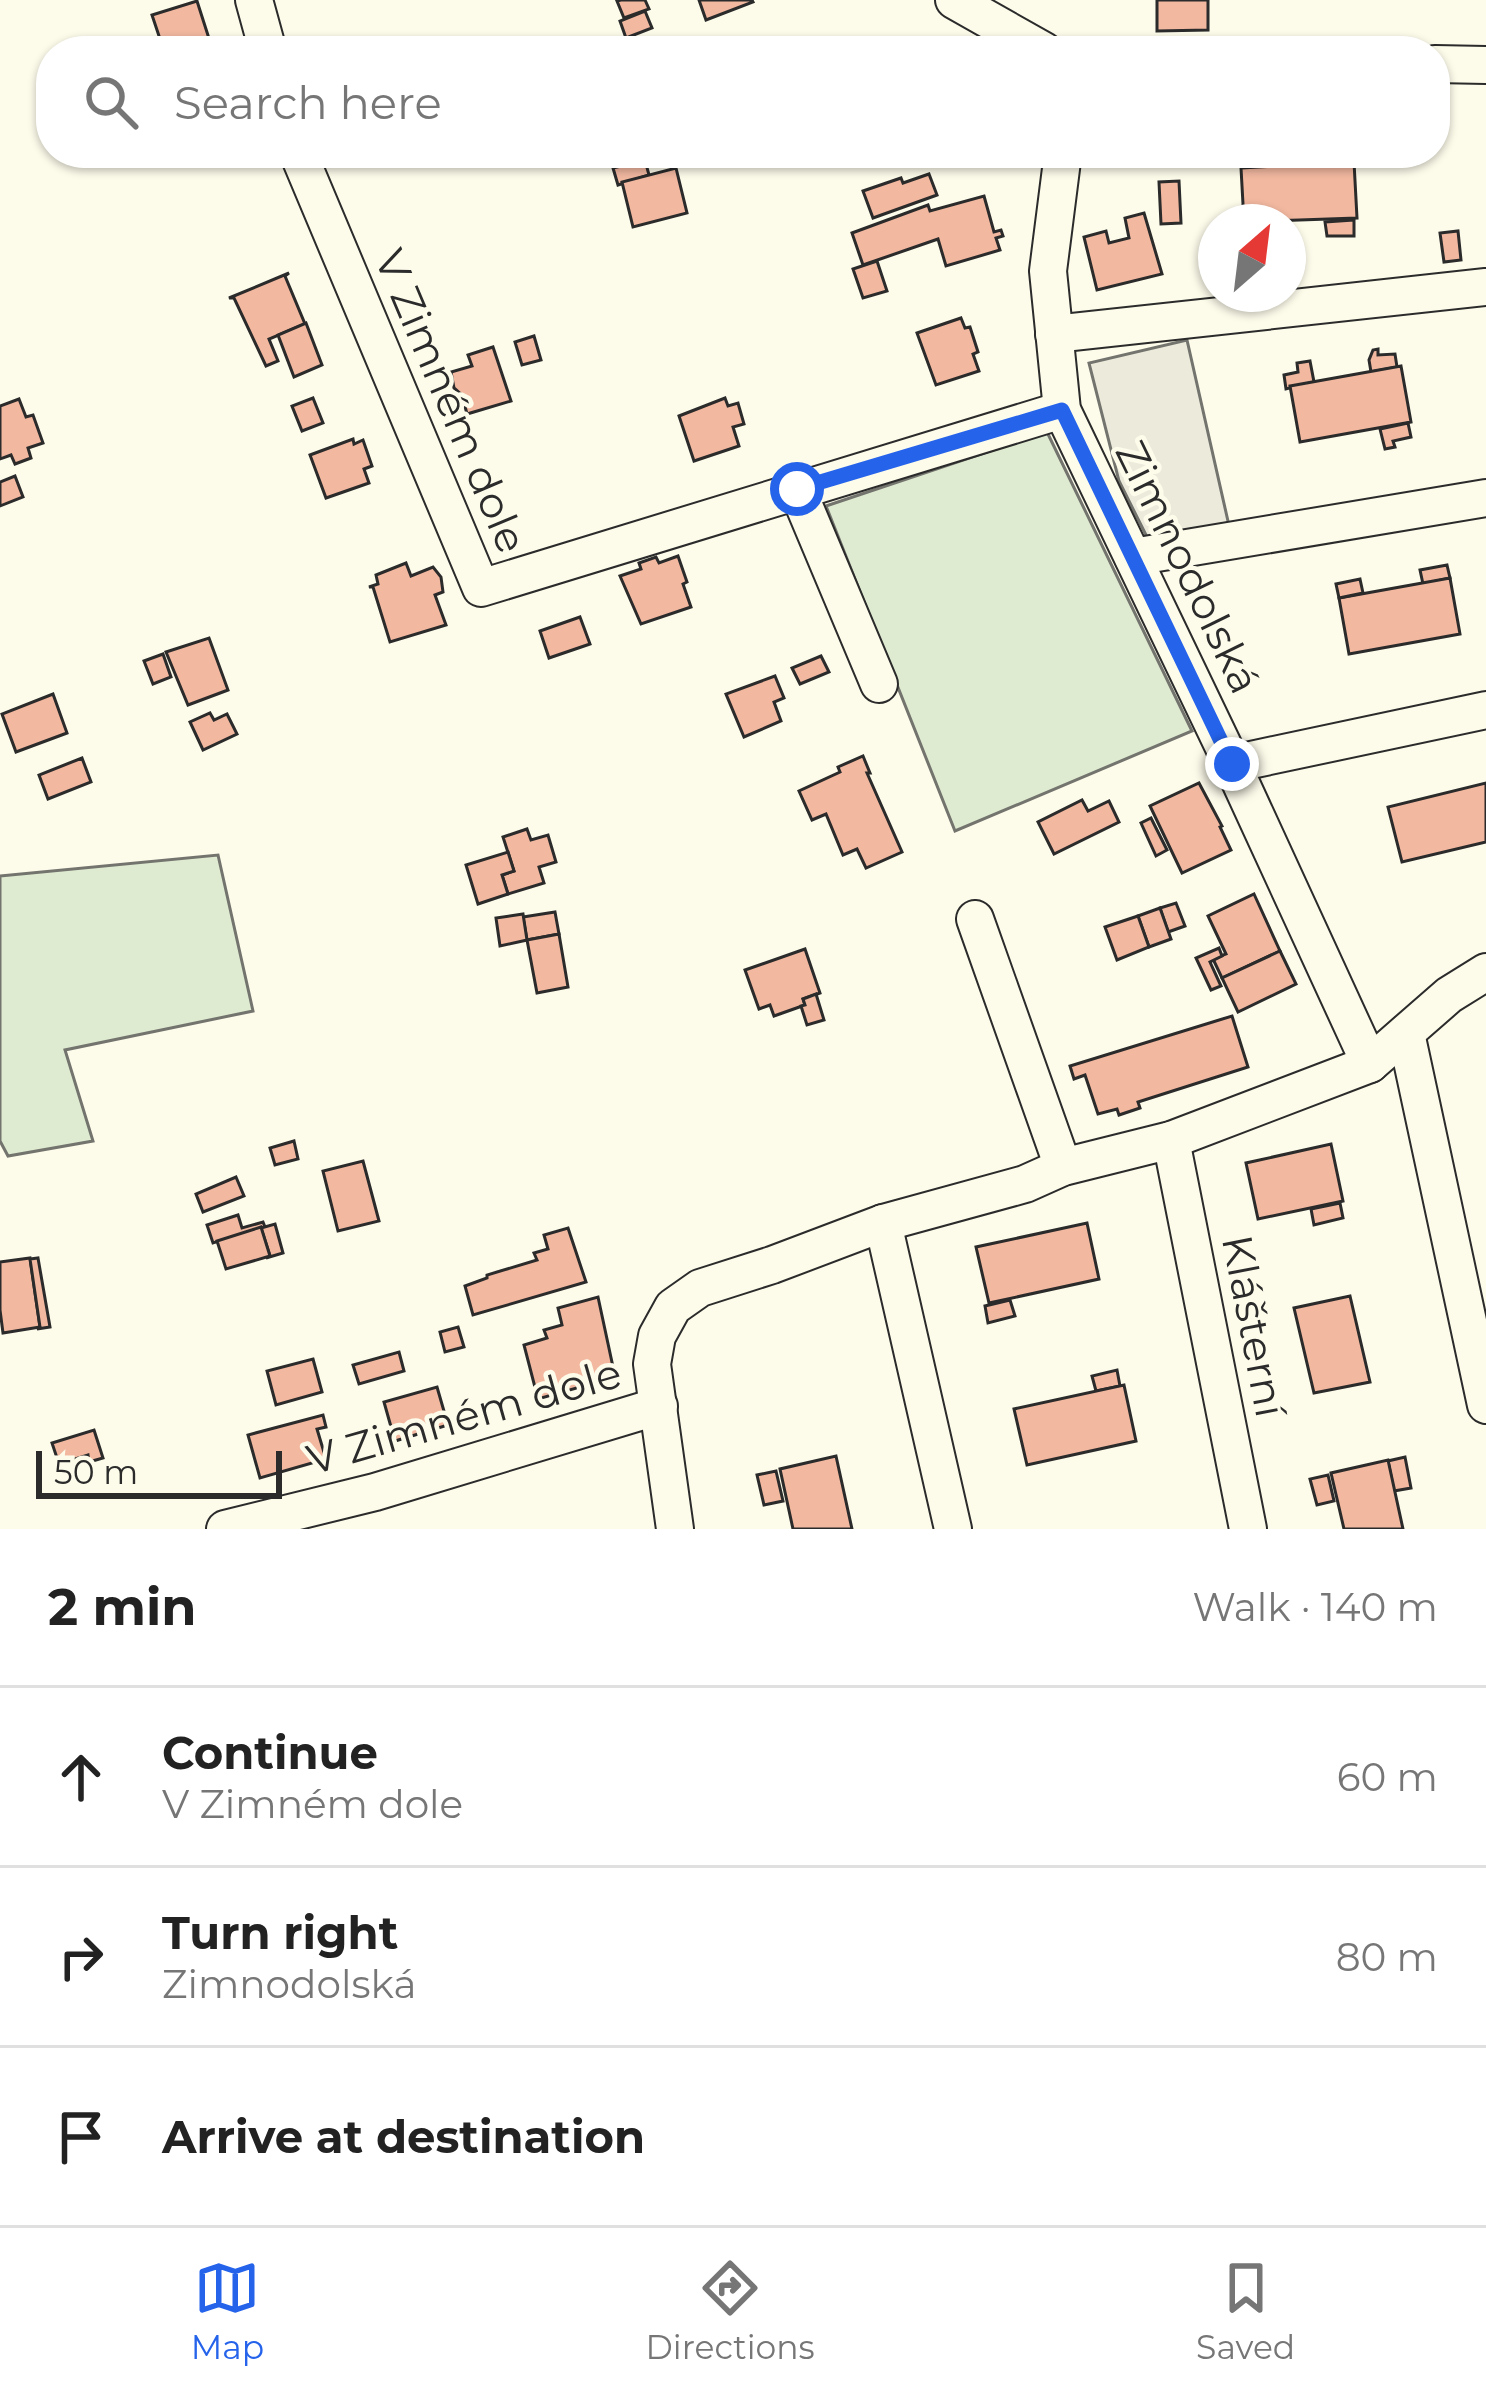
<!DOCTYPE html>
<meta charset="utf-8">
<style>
body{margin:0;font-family:Montserrat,sans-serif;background:#f2f2f2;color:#222}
.compass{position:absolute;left:1198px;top:204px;width:108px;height:108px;border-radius:50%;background:#fff;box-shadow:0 3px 9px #0004;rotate:28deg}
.scale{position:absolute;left:36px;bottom:30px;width:246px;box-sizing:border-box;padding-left:12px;border:6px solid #2b2b2b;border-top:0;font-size:33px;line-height:42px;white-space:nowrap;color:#2b2b2b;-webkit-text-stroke:9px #fdfbea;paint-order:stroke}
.stop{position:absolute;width:36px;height:36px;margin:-27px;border:9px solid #2563eb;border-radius:50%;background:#fff}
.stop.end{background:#2563eb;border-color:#fff;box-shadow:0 3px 12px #0008}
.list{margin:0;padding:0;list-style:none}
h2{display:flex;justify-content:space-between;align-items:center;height:156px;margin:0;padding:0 48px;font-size:51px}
h2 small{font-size:39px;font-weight:400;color:#767676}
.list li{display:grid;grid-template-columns:78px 1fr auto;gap:36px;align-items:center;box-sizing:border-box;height:180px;padding:0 48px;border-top:3px solid #e0e0e0}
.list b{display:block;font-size:45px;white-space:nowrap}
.list p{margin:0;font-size:39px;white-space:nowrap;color:#767676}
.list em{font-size:39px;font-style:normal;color:#767676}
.icon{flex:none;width:66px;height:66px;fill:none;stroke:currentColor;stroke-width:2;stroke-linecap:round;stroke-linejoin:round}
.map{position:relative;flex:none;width:1486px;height:1529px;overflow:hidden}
.search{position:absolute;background:#fff;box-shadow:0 3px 9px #0004;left:36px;right:36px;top:36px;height:132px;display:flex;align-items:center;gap:30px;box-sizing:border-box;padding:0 42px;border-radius:48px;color:#767676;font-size:45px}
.sheet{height:696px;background:#fff}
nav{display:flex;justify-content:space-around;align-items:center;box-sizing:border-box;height:168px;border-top:3px solid #e0e0e0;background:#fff;font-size:33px;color:#767676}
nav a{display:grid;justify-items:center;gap:6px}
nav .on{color:#2563eb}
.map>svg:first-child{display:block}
</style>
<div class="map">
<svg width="1486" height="1529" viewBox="0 0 1486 1529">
<rect width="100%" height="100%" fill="#fdfbea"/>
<g fill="#deebd1" stroke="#74746e" stroke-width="3">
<path d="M1047,432L1192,731L955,831L826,506Z"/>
<path d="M218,855L253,1011L65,1050L93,1141L8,1156L0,1141V876Z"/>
</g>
<path fill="#eceadb" stroke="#74746e" stroke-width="3" d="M1187,340L1230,530L1151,545L1119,481L1089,363Z"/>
<g fill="#f2b8a0" stroke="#2b2b2b" stroke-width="3">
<path d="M621,0H645L649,9L624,18L617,1Z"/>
<path d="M699,0H752L753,2L706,20Z"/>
<path d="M1157,0H1208V30L1157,31Z"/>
<path d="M197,1L213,51H164L152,15Z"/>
<path d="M645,11L652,28L626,38L620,21Z"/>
<path d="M645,160L649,175L618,185L613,168Z"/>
<path d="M1354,162L1357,218L1244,222L1241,168Z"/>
<path d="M676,168L687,213L633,227L622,182Z"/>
<path d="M929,174L937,195L873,218L863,191L901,178L903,183Z"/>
<path d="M1179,181L1181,223L1161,224L1159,182Z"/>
<path d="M984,196L994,232L1001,230L1003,236L996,238L1000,250L946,266L938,239L863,265L852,233L928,205L930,211Z"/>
<path d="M1144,213L1162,274L1097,290L1084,237L1106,231L1109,243L1129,238L1125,218Z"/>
<path d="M1354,220V236H1327L1325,222Z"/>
<path d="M1458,231L1461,260L1444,262L1440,233Z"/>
<path d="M877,261L887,291L863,298L853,269Z"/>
<path d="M289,273L285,276L305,324L269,339L278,361L266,366L234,298H229Z"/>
<path d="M961,318L965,328L970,327L978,352L973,354L979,371L936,385L917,333Z"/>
<path d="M306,323L322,365L294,377L278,335Z"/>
<path d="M534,336L541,360L522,365L515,342Z"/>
<path d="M493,347L511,401L467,414L462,395L454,388L451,372L472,366L468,355Z"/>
<path d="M1378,349V355L1395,354L1397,367L1371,372L1369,360L1373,350Z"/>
<path d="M1310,361L1314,382L1286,389L1284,375L1298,372L1297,363Z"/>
<path d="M1401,366L1411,422L1300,442L1290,386Z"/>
<path d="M313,398L323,423L302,431L292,406Z"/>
<path d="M725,398L728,406L738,403L744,424L733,427L739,446L694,461L679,416Z"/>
<path d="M19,399L26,417L33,415L43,443L28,448L31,458L15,464L11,455L0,459V406Z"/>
<path d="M1408,423L1411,437L1393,441L1395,447L1385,449L1380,429Z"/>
<path d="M353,439L354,444L363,440L372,466L364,469L369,483L326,498L310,455Z"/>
<path d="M15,476L23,497L0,506V482Z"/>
<path d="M678,556L687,582L683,584L691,607L641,624L620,576L641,569L639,563L656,557L659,563Z"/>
<path d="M406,563L411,576L433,567L441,577L443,592L435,595L446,625L390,642L373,587H369L378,584L376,575Z"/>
<path d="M1447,565L1450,578L1423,584L1420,570Z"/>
<path d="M1450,578L1460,634L1349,654L1339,598Z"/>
<path d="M1360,579L1363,593L1339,598L1336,584Z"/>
<path d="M580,617L590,644L549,658L540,631Z"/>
<path d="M209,638L228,690L188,705L166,652Z"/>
<path d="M163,654L171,677L153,684L144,661Z"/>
<path d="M821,656L829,672L800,684L792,668Z"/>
<path d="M775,676L784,698L774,702L781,721L744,737L726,694Z"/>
<path d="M53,694L67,733L16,752L2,714Z"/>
<path d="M210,713L214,720L227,714L237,734L203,750L190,722Z"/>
<path d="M863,756L870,773H867L902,852L866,868L857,849L843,855L826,814L812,820L799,791L840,772L838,767Z"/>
<path d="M82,758L91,782L48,799L39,775Z"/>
<path d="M1199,783L1222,826L1220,827L1231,850L1182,873L1150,806Z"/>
<path d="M1486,783V842L1402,862L1388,807Z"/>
<path d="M1082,800L1088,811L1109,801L1119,822L1054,854L1038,822Z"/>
<path d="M1151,818L1167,850L1156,856L1141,823Z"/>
<path d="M527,829L531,840L548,835L556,862L539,867L544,883L508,894L502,875L514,871L503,837Z"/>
<path d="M508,852L514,871L502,875L508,894L478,904L466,865Z"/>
<path d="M1254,894L1280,951L1222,978L1213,959L1226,954L1208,916Z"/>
<path d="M1176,903L1185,926L1168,932L1160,908Z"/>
<path d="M1160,908L1171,939L1149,947L1138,916Z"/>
<path d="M555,912L559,934L527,940L523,917Z"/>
<path d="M523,914L527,940L500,946L496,918Z"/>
<path d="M1138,916L1149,947L1117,960L1105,927Z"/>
<path d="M559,934L568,987L537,993L527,940Z"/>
<path d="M1219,948L1222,956L1210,962L1221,986L1211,990L1196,958Z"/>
<path d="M805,949L820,993L803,999L805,1005L774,1016L770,1005L759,1009L745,970Z"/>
<path d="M1280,951L1296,984L1238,1012L1222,978Z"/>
<path d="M816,994L824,1020L807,1025L801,1006L805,1005L803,999Z"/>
<path d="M1232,1016L1248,1067L1138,1102L1140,1108L1119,1115L1117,1109L1098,1114L1085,1075L1074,1079L1070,1066Z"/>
<path d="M294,1141L298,1159L275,1165L270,1148Z"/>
<path d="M1331,1144L1343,1201L1258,1219L1246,1163Z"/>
<path d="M363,1161L379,1221L338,1231L323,1171Z"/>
<path d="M236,1177L244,1196L203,1212L196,1194Z"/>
<path d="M1340,1203L1343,1218L1314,1225L1311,1209Z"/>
<path d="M238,1215L242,1228L263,1222L265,1227L213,1243L207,1225Z"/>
<path d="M1087,1223L1099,1279L989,1303L976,1247Z"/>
<path d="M275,1224L283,1253L266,1258L270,1256L261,1228Z"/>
<path d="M261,1227L270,1256L226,1269L217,1241Z"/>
<path d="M568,1228L586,1282L473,1315L465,1286L487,1278V1275L537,1260L534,1253L548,1249L544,1235Z"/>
<path d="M30,1258L40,1327L3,1333L0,1310V1262Z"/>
<path d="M38,1258L50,1327L37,1329L40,1327L30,1259Z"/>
<path d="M1350,1296L1370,1382L1314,1393L1294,1308Z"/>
<path d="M598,1297L613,1367L605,1380L538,1399L524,1345L547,1338L544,1330L562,1325L558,1308Z"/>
<path d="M1010,1300L1015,1316L988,1323L985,1306Z"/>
<path d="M458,1327L464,1347L445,1352L440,1332Z"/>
<path d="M399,1352L404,1371L359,1384L353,1365Z"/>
<path d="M313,1359L322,1392L276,1405L267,1371Z"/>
<path d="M1117,1370L1120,1386L1096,1391L1092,1376Z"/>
<path d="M1124,1385L1136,1441L1027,1465L1014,1409Z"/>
<path d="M437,1387L448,1425L395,1441L384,1402Z"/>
<path d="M323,1415L326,1427L317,1429L326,1459L260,1478L248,1435Z"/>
<path d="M94,1430L103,1458L89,1462L88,1455L59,1464L52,1443Z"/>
<path d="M836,1456L852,1529H793L780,1469Z"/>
<path d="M1405,1457L1411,1488L1394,1491L1388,1461Z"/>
<path d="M1388,1460L1403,1529H1344L1331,1473Z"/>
<path d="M776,1471L783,1501L764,1505L757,1475Z"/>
<path d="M1328,1475L1334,1501L1317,1505L1310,1479Z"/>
</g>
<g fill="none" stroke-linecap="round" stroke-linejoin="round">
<g stroke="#2b2b2b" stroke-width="40">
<g id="minor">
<path d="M254,0L268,51"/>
<path d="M954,0L1044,51"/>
<path d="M1435,64L1486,65"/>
<path d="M298,153L481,588L1062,410"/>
<path d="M1063,153L1048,271L1062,410L1232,764L1370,1064"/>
<path d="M1054,334L1486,287"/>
<path d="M797,489L879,684"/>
<path d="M1133,557L1486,498"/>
<path d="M1232,764L1486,710"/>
<path d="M975,919L1063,1167"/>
<path d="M1406,1033L1486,1405"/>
<path d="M1171,1140L1248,1529"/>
<path d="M883,1223L953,1529"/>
<path d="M225,1529L375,1492L659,1406"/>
<path d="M675,1529L652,1364L657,1336L673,1307L700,1288L772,1265L883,1223L1025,1184L1063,1167L1171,1140L1370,1064L1449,995L1486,972"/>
</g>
</g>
<use href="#minor" stroke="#fdfbea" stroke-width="36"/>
</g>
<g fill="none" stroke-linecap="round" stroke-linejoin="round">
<path stroke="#2563eb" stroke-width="15" d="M797,489L1062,410L1232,764"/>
</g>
<g text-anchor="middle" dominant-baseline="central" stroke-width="9" stroke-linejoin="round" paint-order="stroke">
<g font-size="42" fill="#2b2b2b" stroke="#fdfbea">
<text transform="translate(451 401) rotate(67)">V Zimném dole</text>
<text transform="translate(1188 567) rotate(64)">Zimnodolská</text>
<text transform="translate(1254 1326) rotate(79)">Klášterní</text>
<text transform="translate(464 1416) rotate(-16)">V Zimném dole</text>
</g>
</g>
</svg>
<svg class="compass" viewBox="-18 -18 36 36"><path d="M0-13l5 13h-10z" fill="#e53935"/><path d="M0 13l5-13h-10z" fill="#767676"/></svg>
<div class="scale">50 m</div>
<div class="stop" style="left:797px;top:489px"></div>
<div class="stop end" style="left:1232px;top:764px"></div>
<div class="search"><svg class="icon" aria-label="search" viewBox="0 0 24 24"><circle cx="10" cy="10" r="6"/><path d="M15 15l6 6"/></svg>Search here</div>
</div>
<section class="sheet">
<h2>2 min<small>Walk · 140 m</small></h2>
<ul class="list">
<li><svg class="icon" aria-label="ahead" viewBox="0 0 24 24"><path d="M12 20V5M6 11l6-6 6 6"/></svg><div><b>Continue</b><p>V Zimném dole</p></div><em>60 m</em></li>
<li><svg class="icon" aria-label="right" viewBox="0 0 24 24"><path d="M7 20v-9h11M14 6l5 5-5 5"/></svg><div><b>Turn right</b><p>Zimnodolská</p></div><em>80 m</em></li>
<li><svg class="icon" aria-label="arrive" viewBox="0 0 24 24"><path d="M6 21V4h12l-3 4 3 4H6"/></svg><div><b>Arrive at destination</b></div></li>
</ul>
</section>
<nav>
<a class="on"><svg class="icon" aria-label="map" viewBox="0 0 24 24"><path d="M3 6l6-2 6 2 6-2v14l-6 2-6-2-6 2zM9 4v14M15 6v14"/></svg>Map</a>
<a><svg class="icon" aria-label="directions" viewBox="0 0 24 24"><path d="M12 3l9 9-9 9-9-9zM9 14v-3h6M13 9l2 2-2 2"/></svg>Directions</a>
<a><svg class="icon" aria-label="saved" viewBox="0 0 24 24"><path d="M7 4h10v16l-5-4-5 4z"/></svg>Saved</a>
</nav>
